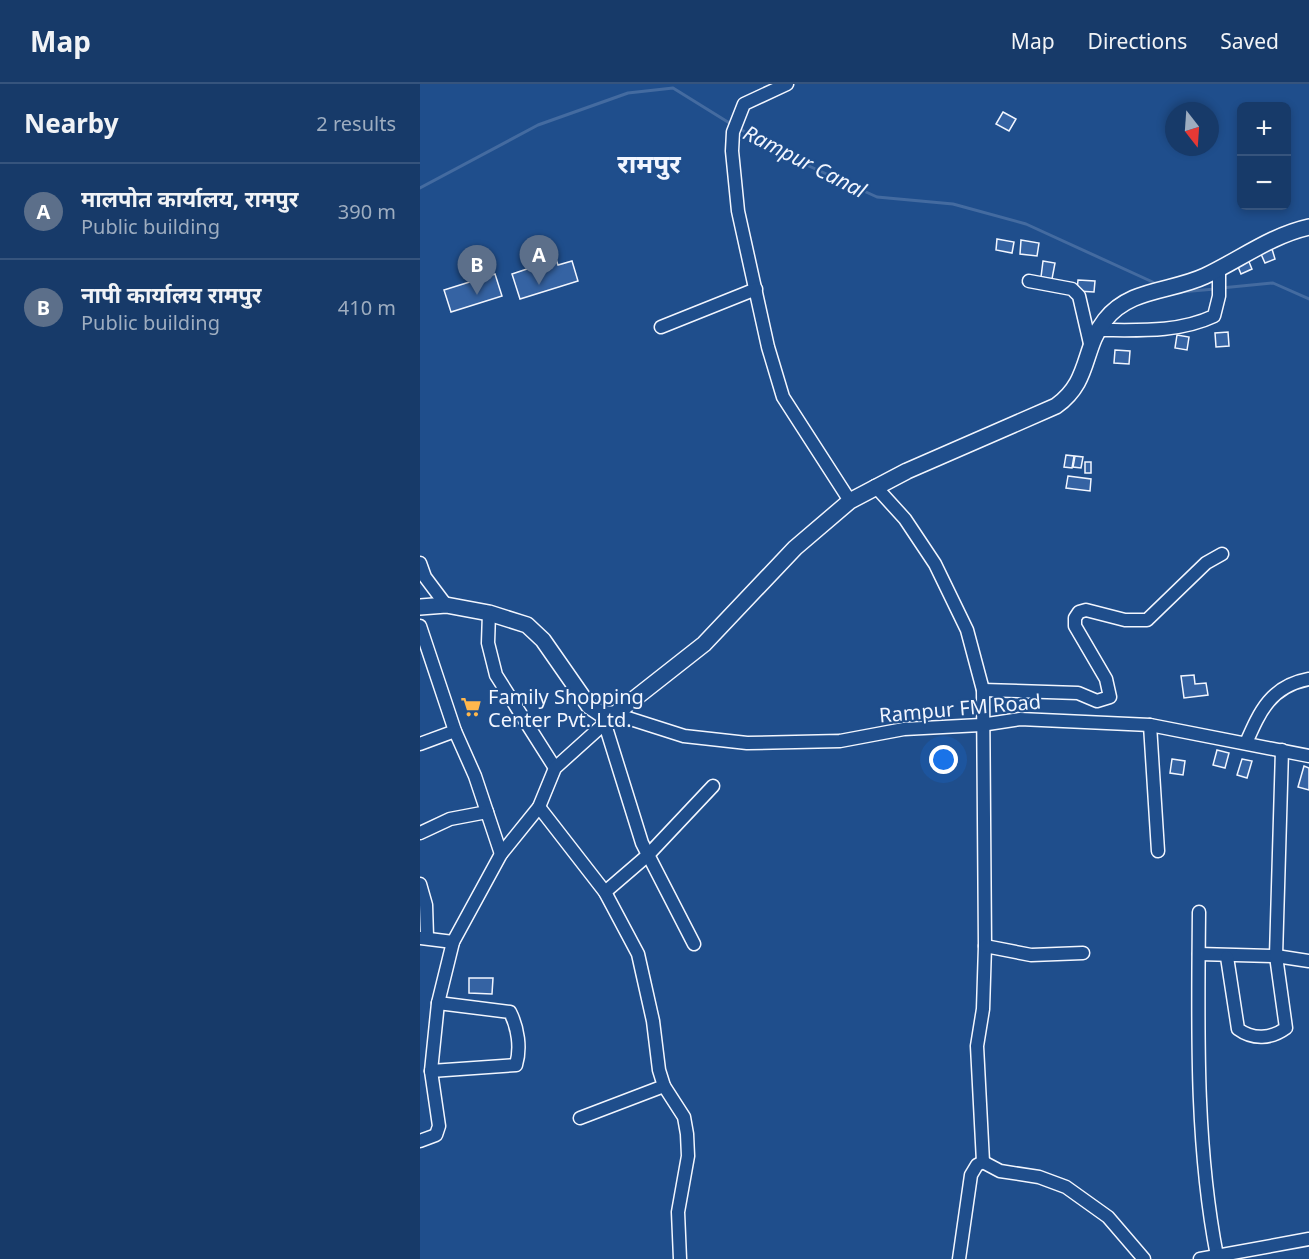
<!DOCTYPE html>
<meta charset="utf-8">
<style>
body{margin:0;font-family:"Noto Sans","Noto Sans Devanagari",sans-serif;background:#244571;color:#f1f3f6}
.controls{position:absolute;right:18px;top:18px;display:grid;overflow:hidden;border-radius:9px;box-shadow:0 3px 9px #0003}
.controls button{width:54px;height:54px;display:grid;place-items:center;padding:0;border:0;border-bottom:2px solid #36547d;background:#173a69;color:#f1f3f6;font:30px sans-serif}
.compass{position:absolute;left:745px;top:18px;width:54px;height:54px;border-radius:50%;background:#173a69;box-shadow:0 3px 9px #0003;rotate:163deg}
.you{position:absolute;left:524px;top:676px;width:21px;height:21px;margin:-15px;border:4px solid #fff;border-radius:50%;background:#1a73e8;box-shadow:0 0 0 9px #1a73e833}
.badge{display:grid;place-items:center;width:39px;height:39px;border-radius:50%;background:#8bbbb9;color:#fff;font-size:20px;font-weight:700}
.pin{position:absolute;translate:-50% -50px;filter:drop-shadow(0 2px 3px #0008)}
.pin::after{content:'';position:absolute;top:32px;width:21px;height:18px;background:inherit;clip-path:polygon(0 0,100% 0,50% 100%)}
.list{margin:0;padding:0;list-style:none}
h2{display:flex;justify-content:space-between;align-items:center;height:78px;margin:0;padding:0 24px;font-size:26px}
h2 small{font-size:20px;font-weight:400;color:#9eadc0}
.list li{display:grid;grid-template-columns:39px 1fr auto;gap:18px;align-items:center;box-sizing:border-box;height:96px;padding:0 24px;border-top:2px solid #36547d}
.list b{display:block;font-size:22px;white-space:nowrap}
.list p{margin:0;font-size:20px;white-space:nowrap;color:#9eadc0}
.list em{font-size:20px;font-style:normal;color:#9eadc0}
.map{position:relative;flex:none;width:889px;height:1175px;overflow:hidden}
header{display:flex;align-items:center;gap:36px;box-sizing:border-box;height:84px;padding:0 30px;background:#173a69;border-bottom:2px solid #36547d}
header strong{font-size:28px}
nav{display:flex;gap:33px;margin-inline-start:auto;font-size:21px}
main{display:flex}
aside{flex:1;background:#173a69}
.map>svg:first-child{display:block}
</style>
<header>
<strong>Map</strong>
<nav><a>Map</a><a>Directions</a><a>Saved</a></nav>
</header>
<main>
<aside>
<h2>Nearby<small>2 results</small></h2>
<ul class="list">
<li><span class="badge" style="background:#5c6f8a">A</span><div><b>मालपोत कार्यालय, रामपुर</b><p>Public building</p></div><em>390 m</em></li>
<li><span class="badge" style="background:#5c6f8a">B</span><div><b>नापी कार्यालय रामपुर</b><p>Public building</p></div><em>410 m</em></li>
</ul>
</aside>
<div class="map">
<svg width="889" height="1175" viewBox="0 0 889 1175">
<rect width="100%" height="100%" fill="#1f4e8c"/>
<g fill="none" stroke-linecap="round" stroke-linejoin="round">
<g stroke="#446ba0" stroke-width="3">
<path d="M317,43L356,67L457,113L533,120L606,140L737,200"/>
<path d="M0,104L118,41L208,9L253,4L311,40"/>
<path d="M801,204L853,199L889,215"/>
<path d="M760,208L795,205"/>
</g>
</g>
<g fill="#3563a3" stroke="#f2f6ff" stroke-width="1.5">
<path d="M583,28L596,35L589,47L576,40Z"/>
<path d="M577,155L594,158L592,169L576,166Z"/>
<path d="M601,156L619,159L617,172L600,170Z"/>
<path d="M852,165L855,175L845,179L841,170Z"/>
<path d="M827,173L832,185L821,190L816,178Z"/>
<path d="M136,175L138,181L152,177L158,197L100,215L92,190L113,183L115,188L127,185L125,179Z"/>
<path d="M623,177L635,179L632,195L621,193Z"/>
<path d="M75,190L82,212L31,228L24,206Z"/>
<path d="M658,196L675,197L674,208L657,207Z"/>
<path d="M808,248L809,262L796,263L795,249Z"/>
<path d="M757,251L769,253L767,266L755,264Z"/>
<path d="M695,266L710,267L709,280L694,279Z"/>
<path d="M646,371L654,372L652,384L644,383Z"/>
<path d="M655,372L663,373L661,384L653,383Z"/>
<rect x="665" y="378" width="6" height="11"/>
<path d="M648,392L671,395L670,407L646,404Z"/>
<path d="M774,591L775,600L786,599L788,611L764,614L761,592Z"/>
<path d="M797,666L809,669L805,684L793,681Z"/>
<path d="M752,675L765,677L763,691L750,689Z"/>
<path d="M822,675L832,677L827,694L817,691Z"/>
<path d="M884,682L889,684V706L878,703Z"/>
<path d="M49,894H73L72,910L49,909Z"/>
</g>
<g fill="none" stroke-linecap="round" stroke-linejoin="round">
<g stroke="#f2f6ff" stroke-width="15">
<g id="minor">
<path d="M367,0L324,20L313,48L312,67L318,127L348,263L363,313L430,417"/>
<path d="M609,197L652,205L659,212L671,264"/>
<path d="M241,243L336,205"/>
<path d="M678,246C717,246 758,249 794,232L799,212V184"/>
<path d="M455,402L485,435L515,480L547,546L563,606L565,862L563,925L557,962L563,1078"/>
<path d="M0,479L5,493L26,521"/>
<path d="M69,529L68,559L76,591L135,684"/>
<path d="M0,542L35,647L55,692L81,770"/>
<path d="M563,606L658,609L677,617L690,613L686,595L655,542V534L659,528L666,526L705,536H727L786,479L802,470"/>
<path d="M184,637L222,759L274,860"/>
<path d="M730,641L738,767"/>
<path d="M826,659C840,627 851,602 889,595"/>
<path d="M0,660L35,647"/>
<path d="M119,723L185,808L218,870L233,937L239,986L244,1002L264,1033L267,1050L268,1072L258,1128L260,1175"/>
<path d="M0,749L30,735L67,728"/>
<path d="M0,800L6,821L7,853"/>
<path d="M185,808L228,771L293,702"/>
<path d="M779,828C778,942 775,1059 797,1172"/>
<path d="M1,854L33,858"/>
<path d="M565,862L611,871L663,869"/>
<path d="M779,870L856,872L889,877"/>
<path d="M807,873L818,945C833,956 851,955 866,944L856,872L862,666"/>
<path d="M11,987L96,981C101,964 98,944 90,928L18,919"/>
<path d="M160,1034L244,1002"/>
<path d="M0,1057L16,1051L19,1042L11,987L18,919L33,858L81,770L119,723L135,684L195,630L264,652L327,659L420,657L484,645L561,641L600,635L730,641L889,672"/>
<path d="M563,1078L580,1087L619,1093L646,1103L688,1133L724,1175"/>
<path d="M539,1175L551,1091L557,1081L563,1078"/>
<path d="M780,1175L889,1155"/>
</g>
</g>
<g stroke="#f2f6ff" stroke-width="18">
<path id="major" d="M0,523L26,521L69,529L107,541L123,556L169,622L181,630H195L284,560L375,464L430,417L487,387L636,322C671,297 662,265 685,236C710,204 751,208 785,192C819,176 852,151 889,143"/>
</g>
<use href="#minor" stroke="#1f4e8c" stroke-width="12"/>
<use href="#major" stroke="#1f4e8c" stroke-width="15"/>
</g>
<defs>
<g id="supermarket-bare" transform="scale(1.62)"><path d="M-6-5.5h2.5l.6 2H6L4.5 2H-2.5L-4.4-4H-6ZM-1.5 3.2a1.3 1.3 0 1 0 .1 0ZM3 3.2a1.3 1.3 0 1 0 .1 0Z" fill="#ffb74d" stroke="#1f4e8c" stroke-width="2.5" paint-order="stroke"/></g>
</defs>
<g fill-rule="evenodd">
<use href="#supermarket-bare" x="51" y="623"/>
</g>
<g text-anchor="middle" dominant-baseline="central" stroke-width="4.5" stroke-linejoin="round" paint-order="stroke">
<g font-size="20" fill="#f2f6ff" stroke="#1f4e8c" text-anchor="start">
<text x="68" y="612">Family Shopping<tspan x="68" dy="23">Center Pvt. Ltd.</tspan></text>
</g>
<g font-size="20" fill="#f2f6ff" stroke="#1f4e8c">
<text transform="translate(540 624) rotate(-5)">Rampur FM Road</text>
</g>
<g font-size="21" font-style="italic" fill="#f2f6ff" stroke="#1f4e8c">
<text transform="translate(385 77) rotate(27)">Rampur Canal</text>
</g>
<g font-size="26" font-weight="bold" fill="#f2f6ff" stroke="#1f4e8c">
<text x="229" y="79">रामपुर</text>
</g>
</g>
</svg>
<div class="controls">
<button>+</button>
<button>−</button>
</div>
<svg class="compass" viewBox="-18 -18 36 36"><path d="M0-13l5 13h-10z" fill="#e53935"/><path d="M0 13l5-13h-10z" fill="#9eadc0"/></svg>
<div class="you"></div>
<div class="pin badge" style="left:119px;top:201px;background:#5c6f8a">A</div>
<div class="pin badge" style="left:57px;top:211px;background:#5c6f8a">B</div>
</div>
</main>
